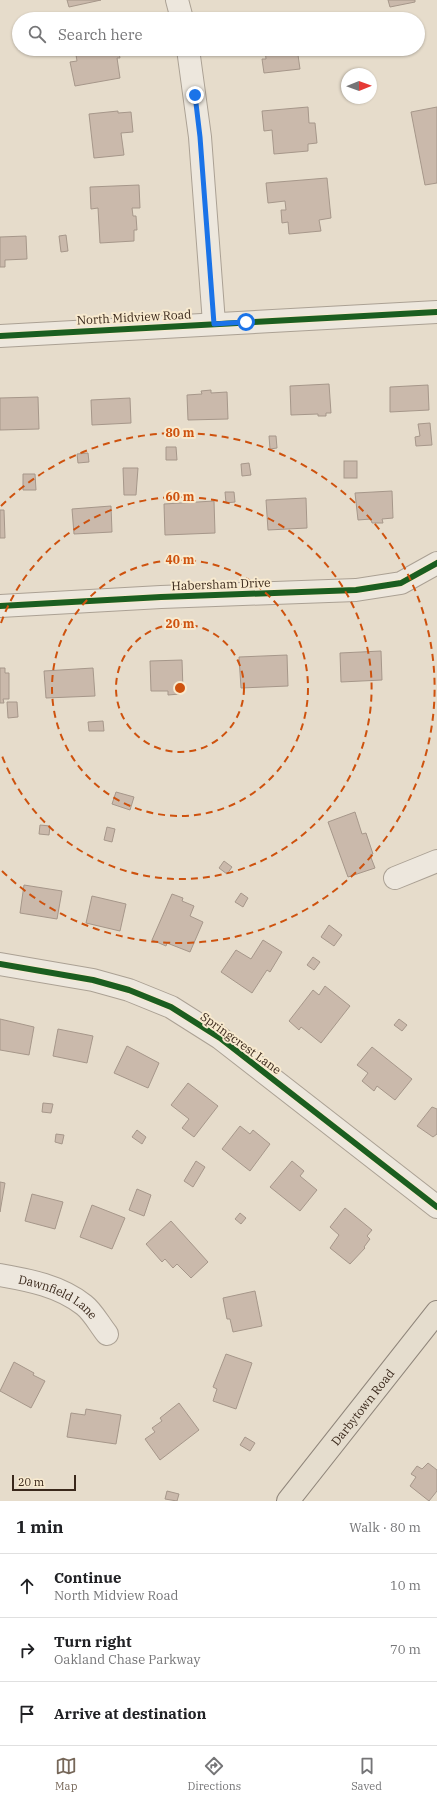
<!DOCTYPE html>
<meta charset="utf-8">
<style>
body{margin:0;font-family:"IBM Plex Serif",serif;background:#f6f6f6;color:#202124}
.compass{position:absolute;left:341px;top:68px;width:36px;height:36px;border-radius:50%;background:#fff;box-shadow:0 1px 3px #0004;rotate:89deg}
.scale{position:absolute;left:12px;bottom:10px;width:64px;box-sizing:border-box;padding-left:4px;border:2px solid #3a281b;border-top:0;font-size:11px;line-height:14px;white-space:nowrap;color:#3a281b;-webkit-text-stroke:3px #f8eacf;paint-order:stroke}
.stop{position:absolute;width:12px;height:12px;margin:-9px;border:3px solid #1a73e8;border-radius:50%;background:#fff}
.stop.end{background:#1a73e8;border-color:#fff;box-shadow:0 1px 4px #0008}
.list{margin:0;padding:0;list-style:none}
h2{display:flex;justify-content:space-between;align-items:center;height:52px;margin:0;padding:0 16px;font-size:17px}
h2 small{font-size:13px;font-weight:400;color:#757577}
.list li{display:grid;grid-template-columns:26px 1fr auto;gap:12px;align-items:center;box-sizing:border-box;height:64px;padding:0 16px;border-top:1px solid #e0e0e0}
.list b{display:block;font-size:15px;white-space:nowrap}
.list p{margin:0;font-size:13px;white-space:nowrap;color:#757577}
.list em{font-size:13px;font-style:normal;color:#757577}
.icon{flex:none;width:22px;height:22px;fill:none;stroke:currentColor;stroke-width:2;stroke-linecap:round;stroke-linejoin:round}
.map{position:relative;flex:none;width:437px;height:1501px;overflow:hidden}
.search{position:absolute;background:#fff;box-shadow:0 1px 3px #0004;left:12px;right:12px;top:12px;height:44px;display:flex;align-items:center;gap:10px;box-sizing:border-box;padding:0 14px;border-radius:22px;color:#757577;font-size:15px}
.sheet{height:244px;background:#fff}
nav{display:flex;justify-content:space-around;align-items:center;box-sizing:border-box;height:56px;border-top:1px solid #e0e0e0;background:#fff;font-size:11px;color:#757577}
nav a{display:grid;justify-items:center;gap:2px}
nav .on{color:#766759}
.map>svg:first-child{display:block}
</style>
<div class="map">
<svg width="437" height="1501" viewBox="0 0 437 1501">
<rect width="100%" height="100%" fill="#e6dccb"/>
<g fill="#cab9ab" stroke="#a6978a">
<path d="M67,0H101L69,7Z"/>
<path d="M388,0H415V2L390,7Z"/>
<path d="M291,15L292,19H256Z"/>
<path d="M75,49H118L120,58H117L120,78L75,86L70,62L77,61Z"/>
<path d="M265,49H301L302,54L298,55L300,69L264,73L262,59H266Z"/>
<path d="M330,49H341V52L330,54Z"/>
<path d="M308,107L309,123H315L317,143L308,144V151L274,154L272,130L264,131L262,111Z"/>
<path d="M437,107V183L425,185L411,112Z"/>
<path d="M118,111V113L131,112L133,132L121,133L124,155L94,158L89,114Z"/>
<path d="M327,178L331,218L319,220L321,231L289,234L288,222L282,223L281,210H286L285,201L268,203L266,183Z"/>
<path d="M139,185L140,208H132L133,216H136L137,230H134V241L100,243L98,208L91,209L90,187Z"/>
<path d="M66,235L68,251L61,252L59,236Z"/>
<path d="M26,236L27,259L5,260V267H0V237Z"/>
<path d="M329,384L331,413H326V416H318V414L291,415L290,386Z"/>
<path d="M428,385L429,410L390,412V387Z"/>
<path d="M211,390V393L227,392L228,419L188,420L187,395L202,394L201,391Z"/>
<path d="M38,397L39,429L0,430V398Z"/>
<path d="M130,398L131,423L92,425L91,400Z"/>
<path d="M430,423L432,445L416,446L415,437L420,436L418,424Z"/>
<path d="M269,436H276L277,448L270,449Z"/>
<path d="M166,447H176L177,460H166Z"/>
<path d="M88,453L89,462L78,463L77,454Z"/>
<rect x="344" y="461" width="13" height="17"/>
<path d="M249,463L251,475L242,476L241,464Z"/>
<path d="M123,468H138L136,495H124Z"/>
<path d="M23,474H35L36,490H23Z"/>
<path d="M392,491L393,518L382,519L383,523H372L371,519L358,520L355,493Z"/>
<path d="M225,492H234L235,502L226,503Z"/>
<path d="M306,498L307,528L268,530L266,500Z"/>
<path d="M214,501L215,533L165,535L164,504Z"/>
<path d="M111,506L112,532L74,534L72,509Z"/>
<path d="M0,510H4L5,538H0Z"/>
<path d="M381,651L382,680L341,682L340,653Z"/>
<path d="M287,655L288,686L241,688L239,657Z"/>
<path d="M182,660L183,690H180V694L168,695V691H151L150,661Z"/>
<path d="M0,668H5V673H9V699H3L4,703H0Z"/>
<path d="M93,668L95,696L46,698L44,671Z"/>
<path d="M7,702H17L18,717L8,718Z"/>
<path d="M103,721L104,731H89L88,722Z"/>
<path d="M116,792L134,797L130,810L112,804Z"/>
<path d="M355,812L362,834L366,833L373,854L370,855L375,868L348,877L328,822Z"/>
<path d="M40,825L50,826L49,835L39,834Z"/>
<path d="M107,827L115,829L112,842L104,840Z"/>
<path d="M224,861L232,867L227,874L219,868Z"/>
<path d="M24,885L62,891L57,919L20,913Z"/>
<path d="M241,893L248,898L243,907L235,902Z"/>
<path d="M172,894L183,898L182,901L194,906L190,916L203,922L190,952L167,943L166,946L152,940Z"/>
<path d="M92,896L126,904L120,931L86,923Z"/>
<path d="M329,925L342,935L334,946L321,937Z"/>
<path d="M263,940L282,952L270,972L267,970L252,993L221,972L236,950L251,959Z"/>
<path d="M313,957L320,962L314,970L307,965Z"/>
<path d="M325,986L350,1006L321,1043L301,1027L299,1030L289,1021L313,990L319,995Z"/>
<path d="M0,1019L34,1027L29,1055L0,1050Z"/>
<path d="M399,1019L407,1025L402,1031L394,1025Z"/>
<path d="M58,1029L93,1036L87,1063L53,1056Z"/>
<path d="M127,1046L159,1063L148,1088L114,1073Z"/>
<path d="M372,1047L412,1079L395,1100L377,1086L374,1091L362,1081L368,1073L357,1065Z"/>
<path d="M188,1083L218,1106L194,1137L182,1128L189,1119L171,1105Z"/>
<path d="M43,1103L53,1104L51,1113L42,1112Z"/>
<path d="M432,1107L437,1109V1134L433,1137L417,1126Z"/>
<path d="M240,1126L250,1134L253,1130L270,1144L250,1171L222,1149Z"/>
<path d="M137,1130L146,1137L142,1144L132,1137Z"/>
<path d="M56,1134L64,1135L62,1144L55,1142Z"/>
<path d="M196,1161L205,1167L193,1187L184,1181Z"/>
<path d="M292,1161L304,1171L300,1176L317,1190L300,1211L270,1187Z"/>
<path d="M0,1182L5,1183L0,1212Z"/>
<path d="M137,1189L151,1195L144,1216L129,1210Z"/>
<path d="M32,1194L63,1202L55,1229L25,1221Z"/>
<path d="M92,1205L125,1218L112,1249L80,1237Z"/>
<path d="M345,1208L372,1230L367,1236L370,1239L364,1247L365,1248L350,1264L330,1248L339,1235L330,1227Z"/>
<path d="M240,1213L246,1218L241,1224L235,1219Z"/>
<path d="M171,1221L208,1262L191,1278L177,1264L173,1268L165,1259L162,1262L146,1244Z"/>
<path d="M255,1291L262,1326L233,1332L230,1319H227L223,1298Z"/>
<path d="M226,1354L252,1363L236,1409L213,1401L217,1389L213,1387Z"/>
<path d="M14,1362L34,1373L33,1375L45,1381L31,1408L0,1391Z"/>
<path d="M179,1403L199,1430L160,1460L145,1439L155,1432L152,1428L162,1421L160,1418Z"/>
<path d="M86,1409L121,1415L116,1444L67,1437L71,1413L85,1415Z"/>
<path d="M245,1437L255,1443L250,1451L240,1445Z"/>
<path d="M428,1463L437,1470V1491L429,1501L410,1486L416,1477L411,1474L417,1466L422,1469Z"/>
<path d="M167,1491L179,1494L177,1501L165,1499Z"/>
</g>
<g fill="none" stroke-linecap="round" stroke-linejoin="round">
<g stroke="#aba194" stroke-width="24">
<g id="minor">
<path d="M177,0L182,19"/>
<path d="M188,49L200,137L214,323"/>
<path d="M0,336L437,312"/>
<path d="M0,606L161,597L356,590L401,583L437,563"/>
<path d="M395,878L437,861"/>
<path d="M0,964L93,980L129,990L171,1007L220,1038L437,1207"/>
<path id="s1" d="M0,1275C29,1280 60,1286 84,1305C93,1312 99,1324 107,1334"/>
</g>
</g>
<g stroke="#90867b" stroke-width="24">
<g id="major">
<path id="s2" d="M288,1501L437,1312"/>
</g>
</g>
<use href="#minor" stroke="#ede7dd" stroke-width="22"/>
<use href="#major" stroke="#e5ddce" stroke-width="22"/>
<g stroke="#f8eacf" stroke-width="8">
<g id="cycleway">
<path d="M0,336L437,312"/>
<path d="M0,606L161,597L356,590L401,583L437,563"/>
<path d="M0,964L93,980L129,990L171,1007L220,1038L437,1207"/>
</g>
</g>
<use href="#cycleway" stroke="#1b5e20" stroke-width="6"/>
</g>
<g fill="none" stroke-linecap="round" stroke-linejoin="round">
<path stroke="#1a73e8" stroke-width="5" d="M195,95L200,137L214,324L246,322"/>
</g>
<g fill="none" stroke="#ce520e" stroke-width="2" stroke-dasharray="7 5">
<circle cx="180" cy="688" r="64"/>
<circle cx="180" cy="688" r="128"/>
<path d="M1 623A191 191 0 1 1 1 753"/>
<path d="M1 506A255 255 0 1 1 1 870"/>
</g>
<g text-anchor="middle" dominant-baseline="central" stroke-width="4" stroke-linejoin="round" paint-order="stroke">
<g font-size="12" fill="#3a281b" stroke="#f8eacf">
<text transform="translate(134 317) rotate(-3)">North Midview Road</text>
<text transform="translate(221 584) rotate(-2)">Habersham Drive</text>
<text transform="translate(241 1043) rotate(36)">Springcrest Lane</text>
<text stroke="none"><textPath href="#s1" startOffset="63">Dawnfield Lane</textPath></text>
<text stroke="none"><textPath href="#s2" startOffset="120">Darbytown Road</textPath></text>
</g>
</g>
<circle cx="180" cy="688" r="6" fill="#ce520e" stroke="#f8eacf" stroke-width="2"/>
<g font-size="12" text-anchor="middle" font-weight="bold" fill="#ce520e" stroke="#f8eacf" stroke-width="4" stroke-linejoin="round" paint-order="stroke">
<text x="180" y="437">80 m</text>
<text x="180" y="501">60 m</text>
<text x="180" y="564">40 m</text>
<text x="180" y="628">20 m</text>
</g>
</svg>
<svg class="compass" viewBox="-18 -18 36 36"><path d="M0-13l5 13h-10z" fill="#e53935"/><path d="M0 13l5-13h-10z" fill="#757577"/></svg>
<div class="scale">20 m</div>
<div class="stop" style="left:246px;top:322px"></div>
<div class="stop end" style="left:195px;top:95px"></div>
<div class="search"><svg class="icon" aria-label="search" viewBox="0 0 24 24"><circle cx="10" cy="10" r="6"/><path d="M15 15l6 6"/></svg>Search here</div>
</div>
<section class="sheet">
<h2>1 min<small>Walk · 80 m</small></h2>
<ul class="list">
<li><svg class="icon" aria-label="ahead" viewBox="0 0 24 24"><path d="M12 20V5M6 11l6-6 6 6"/></svg><div><b>Continue</b><p>North Midview Road</p></div><em>10 m</em></li>
<li><svg class="icon" aria-label="right" viewBox="0 0 24 24"><path d="M7 20v-9h11M14 6l5 5-5 5"/></svg><div><b>Turn right</b><p>Oakland Chase Parkway</p></div><em>70 m</em></li>
<li><svg class="icon" aria-label="arrive" viewBox="0 0 24 24"><path d="M6 21V4h12l-3 4 3 4H6"/></svg><div><b>Arrive at destination</b></div></li>
</ul>
</section>
<nav>
<a class="on"><svg class="icon" aria-label="map" viewBox="0 0 24 24"><path d="M3 6l6-2 6 2 6-2v14l-6 2-6-2-6 2zM9 4v14M15 6v14"/></svg>Map</a>
<a><svg class="icon" aria-label="directions" viewBox="0 0 24 24"><path d="M12 3l9 9-9 9-9-9zM9 14v-3h6M13 9l2 2-2 2"/></svg>Directions</a>
<a><svg class="icon" aria-label="saved" viewBox="0 0 24 24"><path d="M7 4h10v16l-5-4-5 4z"/></svg>Saved</a>
</nav>
